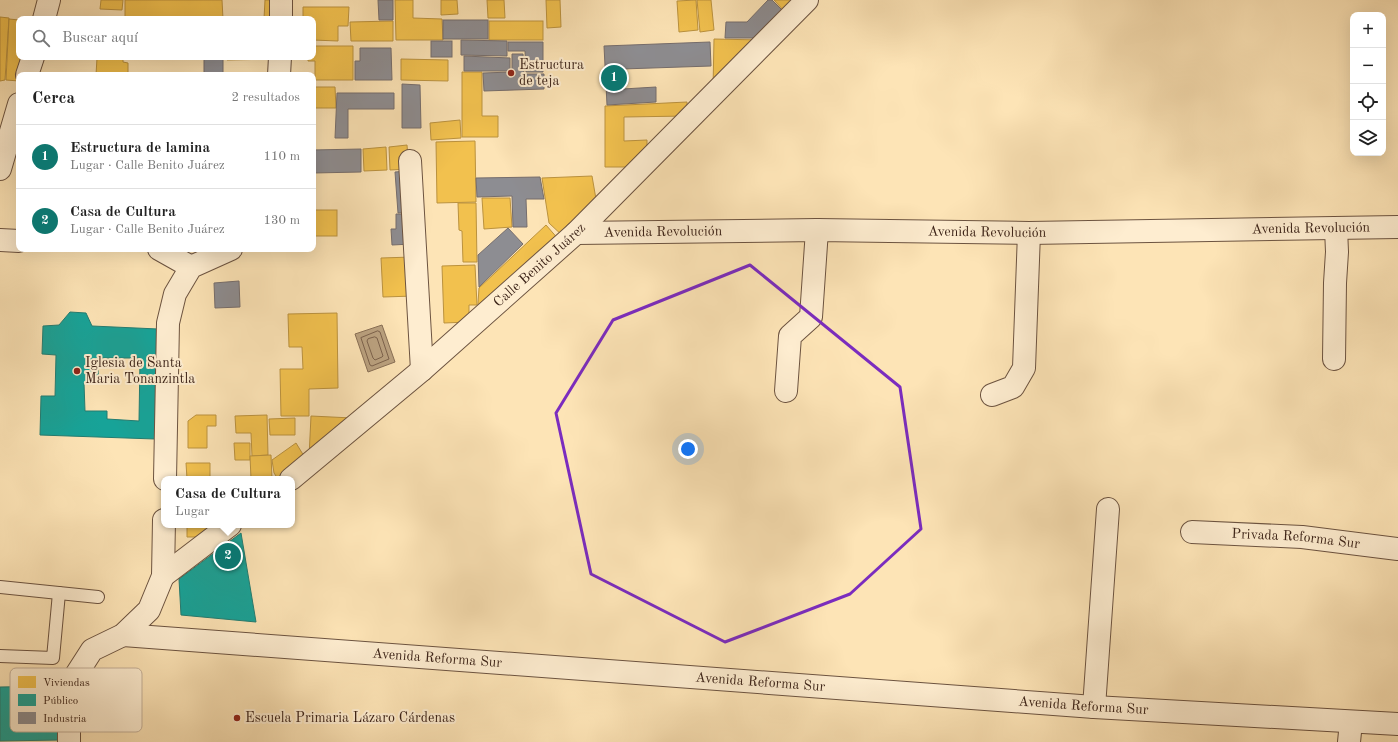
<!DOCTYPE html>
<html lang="es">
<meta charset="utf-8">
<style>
body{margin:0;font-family:"Old Standard TT",serif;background:#f6f6f6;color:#222}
.controls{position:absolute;right:12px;top:12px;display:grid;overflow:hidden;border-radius:8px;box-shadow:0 4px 16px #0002}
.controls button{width:36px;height:36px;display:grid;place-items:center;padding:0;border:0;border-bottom:1px solid #e0e0e0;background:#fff;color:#222;font:20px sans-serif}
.you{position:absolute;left:688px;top:449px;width:14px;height:14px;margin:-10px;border:3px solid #fff;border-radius:50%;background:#1a73e8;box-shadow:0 0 0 6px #1a73e833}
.badge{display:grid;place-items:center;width:26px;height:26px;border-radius:50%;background:#0f766e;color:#fff;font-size:13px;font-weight:700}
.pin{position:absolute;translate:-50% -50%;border:2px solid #fff;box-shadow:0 1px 4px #0006}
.popup{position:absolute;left:161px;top:476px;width:134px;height:52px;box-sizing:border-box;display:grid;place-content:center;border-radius:8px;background:#fff;filter:drop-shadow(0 1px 3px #0005);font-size:13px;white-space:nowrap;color:#767676}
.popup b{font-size:15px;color:#222}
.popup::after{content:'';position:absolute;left:50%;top:100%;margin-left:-8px;border:8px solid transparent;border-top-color:#fff}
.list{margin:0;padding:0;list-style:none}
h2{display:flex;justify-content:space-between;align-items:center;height:52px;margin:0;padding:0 16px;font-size:17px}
h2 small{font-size:13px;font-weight:400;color:#767676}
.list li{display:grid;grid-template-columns:26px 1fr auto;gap:12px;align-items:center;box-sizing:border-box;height:64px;padding:0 16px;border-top:1px solid #e0e0e0}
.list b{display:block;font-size:15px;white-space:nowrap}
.list p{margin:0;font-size:13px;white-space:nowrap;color:#767676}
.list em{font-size:13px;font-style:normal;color:#767676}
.icon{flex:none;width:22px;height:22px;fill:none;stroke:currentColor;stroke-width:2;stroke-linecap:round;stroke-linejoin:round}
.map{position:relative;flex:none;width:1398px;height:742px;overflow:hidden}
.search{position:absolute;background:#fff;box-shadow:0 4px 16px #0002;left:16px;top:16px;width:300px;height:44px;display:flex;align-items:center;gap:10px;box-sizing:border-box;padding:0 14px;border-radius:8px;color:#767676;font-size:15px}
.panel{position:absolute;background:#fff;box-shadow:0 4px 16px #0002;left:16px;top:72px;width:300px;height:180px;border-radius:8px}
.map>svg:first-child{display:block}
</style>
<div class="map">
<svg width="1398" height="742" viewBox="0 0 1398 742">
<rect width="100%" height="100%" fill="#fde4b6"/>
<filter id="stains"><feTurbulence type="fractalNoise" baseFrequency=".005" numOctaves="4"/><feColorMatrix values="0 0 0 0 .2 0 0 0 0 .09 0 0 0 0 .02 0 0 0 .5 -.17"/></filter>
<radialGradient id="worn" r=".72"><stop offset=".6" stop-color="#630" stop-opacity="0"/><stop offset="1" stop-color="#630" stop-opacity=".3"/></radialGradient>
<path fill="#bba280" stroke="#886f56" d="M382,325L395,362L368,372L355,334Z"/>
<g fill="#f2c14e" stroke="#bb923e">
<path d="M101,0H123L122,10L100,9Z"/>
<path d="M125,0H222L223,19H125Z"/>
<path d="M265,0H280L279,19H264Z"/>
<path d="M395,0H413V18L442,19L443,40H396Z"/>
<path d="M441,0H457L458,14L441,15Z"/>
<path d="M487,0H504L505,18H488Z"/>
<path d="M546,0H560L561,27L547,28Z"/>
<path d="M696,0L698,30L679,32L677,1Z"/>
<path d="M697,0H711L714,30L700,32Z"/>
<path d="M774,0H800L786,13Z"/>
<path d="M303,7H349L348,26H338V41L313,40V19H303Z"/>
<path d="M0,17L9,18L5,80L0,81Z"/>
<path d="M9,19L19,20V57H22L19,81L6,80Z"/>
<path d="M393,21V41H351L350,22Z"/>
<rect x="489" y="21" width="54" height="19"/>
<path d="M714,39L761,40L713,89Z"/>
<path d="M313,46H353V80H315V61H308V57H313Z"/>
<path d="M106,57H123V62L128,63V75H96L97,58H106Z"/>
<rect x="126" y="57" width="97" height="1"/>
<path d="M227,57H277V59L227,60Z"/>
<path d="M401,59L448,60V81L401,80Z"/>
<path d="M462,72H482V116H498V137H462Z"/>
<path d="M313,87H335L336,108H313Z"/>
<path d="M687,102V116L624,117V141L647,140V159L638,167H605V106Z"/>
<path d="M460,120L461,138L431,140L430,123Z"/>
<path d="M475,141L476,202L437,203L436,142Z"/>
<path d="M407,145L409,169L390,170L389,147Z"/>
<path d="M386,147L387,170L364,171L363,149Z"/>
<path d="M592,176L597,205L565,238L549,223L542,178Z"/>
<path d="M482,198H510L512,227L484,229Z"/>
<path d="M458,203H476L477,262H463L462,231L459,230Z"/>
<rect x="313" y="210" width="24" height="26"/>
<path d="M546,225L560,241L477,318L479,288Z"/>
<path d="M412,257L414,296L383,297L381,258Z"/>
<path d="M475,265L477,305H469V322L444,323L442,266Z"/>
<path d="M337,313L338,388L309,389V416H281L280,369H303L302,347H289L288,314Z"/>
<path d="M196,415H216V426H207V448H188V421Z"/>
<path d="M267,415L268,455L252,456L251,433H236L235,416Z"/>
<path d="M311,416L352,418L309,457Z"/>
<path d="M295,418V435H270L269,419Z"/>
<path d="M234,443H250V460H235Z"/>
<path d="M296,443L307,461L281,479H278L274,473L272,460Z"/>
<path d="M271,455L272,479H251L250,456Z"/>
<path d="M186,463H210V479H187Z"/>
<path d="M187,525H218L199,537H187Z"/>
</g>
<g fill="#17a398" stroke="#227d72" fill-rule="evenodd">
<path d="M70,312L86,313L92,326L158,329L155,439L40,435L41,396H55L56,355L42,354L43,326L59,325ZM97,358H140L139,421L107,419V411H85L84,383H99Z"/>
<path d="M241,533L256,622L181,615L179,579Z"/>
<path d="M59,686L61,740L0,741V687Z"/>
</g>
<g fill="#8d8d92" stroke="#756d6d">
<path d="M378,0H393V20H379Z"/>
<path d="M768,0H772L786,14L763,38H725L726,22H747Z"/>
<rect x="443" y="20" width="45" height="19"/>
<path d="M461,40L507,41V56L461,55Z"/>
<rect x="431" y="41" width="21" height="16"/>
<path d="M508,42H543V72H526L525,51H508Z"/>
<path d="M710,42L711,66L622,69L623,89L656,87V102L607,105L604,46Z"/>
<path d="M360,48H391L392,80H355V61H360Z"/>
<path d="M512,54H523L524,74H544V89L484,91L483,73L512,72Z"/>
<path d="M464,56L510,58V71H464Z"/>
<rect x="204" y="59" width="19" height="16"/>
<path d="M402,84L420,85L421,128H402Z"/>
<path d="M337,93H394V109H348V138H335Z"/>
<path d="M361,149V172L313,173V150Z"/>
<path d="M409,171L412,212L398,213L395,172Z"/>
<path d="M540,177L544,199H526L527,227H513L512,196L477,197L476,178Z"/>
<path d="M396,214H411L412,244L392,245L391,229H396Z"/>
<path d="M508,228L523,244L479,287L478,255Z"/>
<path d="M239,281L240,307L215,308L214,283Z"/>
</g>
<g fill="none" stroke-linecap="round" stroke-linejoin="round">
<g stroke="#7c624c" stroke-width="1">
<path d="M378,331L380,332L389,359L372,366L370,365L361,338Z"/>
<path d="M375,337L377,338L383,356L382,357L375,360L373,358L367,341L368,339Z"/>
</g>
<g stroke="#6c5340" stroke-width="14">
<g id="lane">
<path d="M0,587L98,597"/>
<path d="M0,656L53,658L59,593"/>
</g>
</g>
<g stroke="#6c5340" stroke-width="24">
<g id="street">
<path d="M44,19L49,0"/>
<path d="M281,19V0"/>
<path d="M27,75L33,57"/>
<path d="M279,75L280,57"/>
<path d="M410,161L422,370"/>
<path d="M0,169L19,104"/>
<path id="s1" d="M576,233L817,230L1029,233L1398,227"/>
<path d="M0,240L19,241"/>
<path d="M159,249L191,267"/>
<path d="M1334,359L1335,283L1337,252L1336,228"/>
<path d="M786,391L790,336L811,317L817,230"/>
<path d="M992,395L1013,387L1024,368L1029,233"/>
<path d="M165,479L168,323L175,294L191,267L231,249"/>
<path id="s2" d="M291,479L422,370L576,233L807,0"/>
<path id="s3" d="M1192,532L1302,537L1398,549"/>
<path d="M163,576L230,525"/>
<path id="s4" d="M123,635L1094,707L1398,724"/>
<path d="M1094,707L1108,509"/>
<path d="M69,742V710L74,678L92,650L123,635L149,610L163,576L164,520"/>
<path d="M1349,742L1351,722"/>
</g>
</g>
<use href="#lane" stroke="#feedd0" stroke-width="12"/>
<use href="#street" stroke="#feedd0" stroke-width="22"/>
</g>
<path fill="none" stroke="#7b2cbf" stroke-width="3" stroke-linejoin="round" d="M750,265L900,387L921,529L850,594L725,642L591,574L556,413L613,320Z"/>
<g fill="#8f2418" stroke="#feedd0" stroke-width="1.5">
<circle cx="511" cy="73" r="4"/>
<circle cx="77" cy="371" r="4"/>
<circle cx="237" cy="718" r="4"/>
</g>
<g text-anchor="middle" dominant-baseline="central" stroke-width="4" stroke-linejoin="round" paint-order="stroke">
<g font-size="14" fill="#3c2318" stroke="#feedd0" text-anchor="start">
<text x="519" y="65">Estructura<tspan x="519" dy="16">de teja</tspan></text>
<text x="85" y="363">Iglesia de Santa<tspan x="85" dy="16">Maria Tonanzintla</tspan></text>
<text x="245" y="718">Escuela Primaria Lázaro Cárdenas</text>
</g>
<g font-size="14" fill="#3c2318" stroke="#feedd0">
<text stroke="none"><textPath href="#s1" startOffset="735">Avenida Revolución</textPath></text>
<text stroke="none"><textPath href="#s1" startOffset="87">Avenida Revolución</textPath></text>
<text stroke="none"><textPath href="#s1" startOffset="411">Avenida Revolución</textPath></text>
<text stroke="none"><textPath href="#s2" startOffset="328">Calle Benito Juárez</textPath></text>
<text stroke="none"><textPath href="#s3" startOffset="104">Privada Reforma Sur</textPath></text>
<text stroke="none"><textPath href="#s4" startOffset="315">Avenida Reforma Sur</textPath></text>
<text stroke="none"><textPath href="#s4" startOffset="639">Avenida Reforma Sur</textPath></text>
<text stroke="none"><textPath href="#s4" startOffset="963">Avenida Reforma Sur</textPath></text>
</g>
</g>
<rect x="10" y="668" width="132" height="64" rx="6" fill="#feedd0" stroke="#c4b099" stroke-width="1"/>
<rect x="18" y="676" width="18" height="12" fill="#f2c14e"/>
<rect x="18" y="694" width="18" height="12" fill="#17a398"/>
<rect x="18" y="712" width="18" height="12" fill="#8d8d92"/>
<g font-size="11" fill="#3c2318">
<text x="43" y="686">Viviendas</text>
<text x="43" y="704">Público</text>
<text x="43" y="722">Industria</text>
</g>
<rect width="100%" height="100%" filter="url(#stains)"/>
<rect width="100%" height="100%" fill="url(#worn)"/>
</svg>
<div class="controls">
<button>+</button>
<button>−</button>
<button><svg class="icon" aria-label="locate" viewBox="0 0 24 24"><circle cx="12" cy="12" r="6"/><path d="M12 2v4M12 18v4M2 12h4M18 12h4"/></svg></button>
<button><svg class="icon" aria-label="layers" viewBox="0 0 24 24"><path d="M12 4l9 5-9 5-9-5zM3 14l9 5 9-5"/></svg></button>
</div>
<div class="you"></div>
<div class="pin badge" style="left:614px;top:78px">1</div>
<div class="pin badge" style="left:228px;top:556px">2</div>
<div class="popup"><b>Casa de Cultura</b>Lugar</div>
<div class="search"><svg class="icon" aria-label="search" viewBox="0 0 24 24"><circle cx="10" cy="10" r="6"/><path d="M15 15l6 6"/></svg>Buscar aquí</div>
<section class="panel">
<h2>Cerca<small>2 resultados</small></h2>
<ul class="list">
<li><span class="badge">1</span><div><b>Estructura de lamina</b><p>Lugar · Calle Benito Juárez</p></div><em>110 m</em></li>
<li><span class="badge">2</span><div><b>Casa de Cultura</b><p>Lugar · Calle Benito Juárez</p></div><em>130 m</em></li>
</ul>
</section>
</div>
